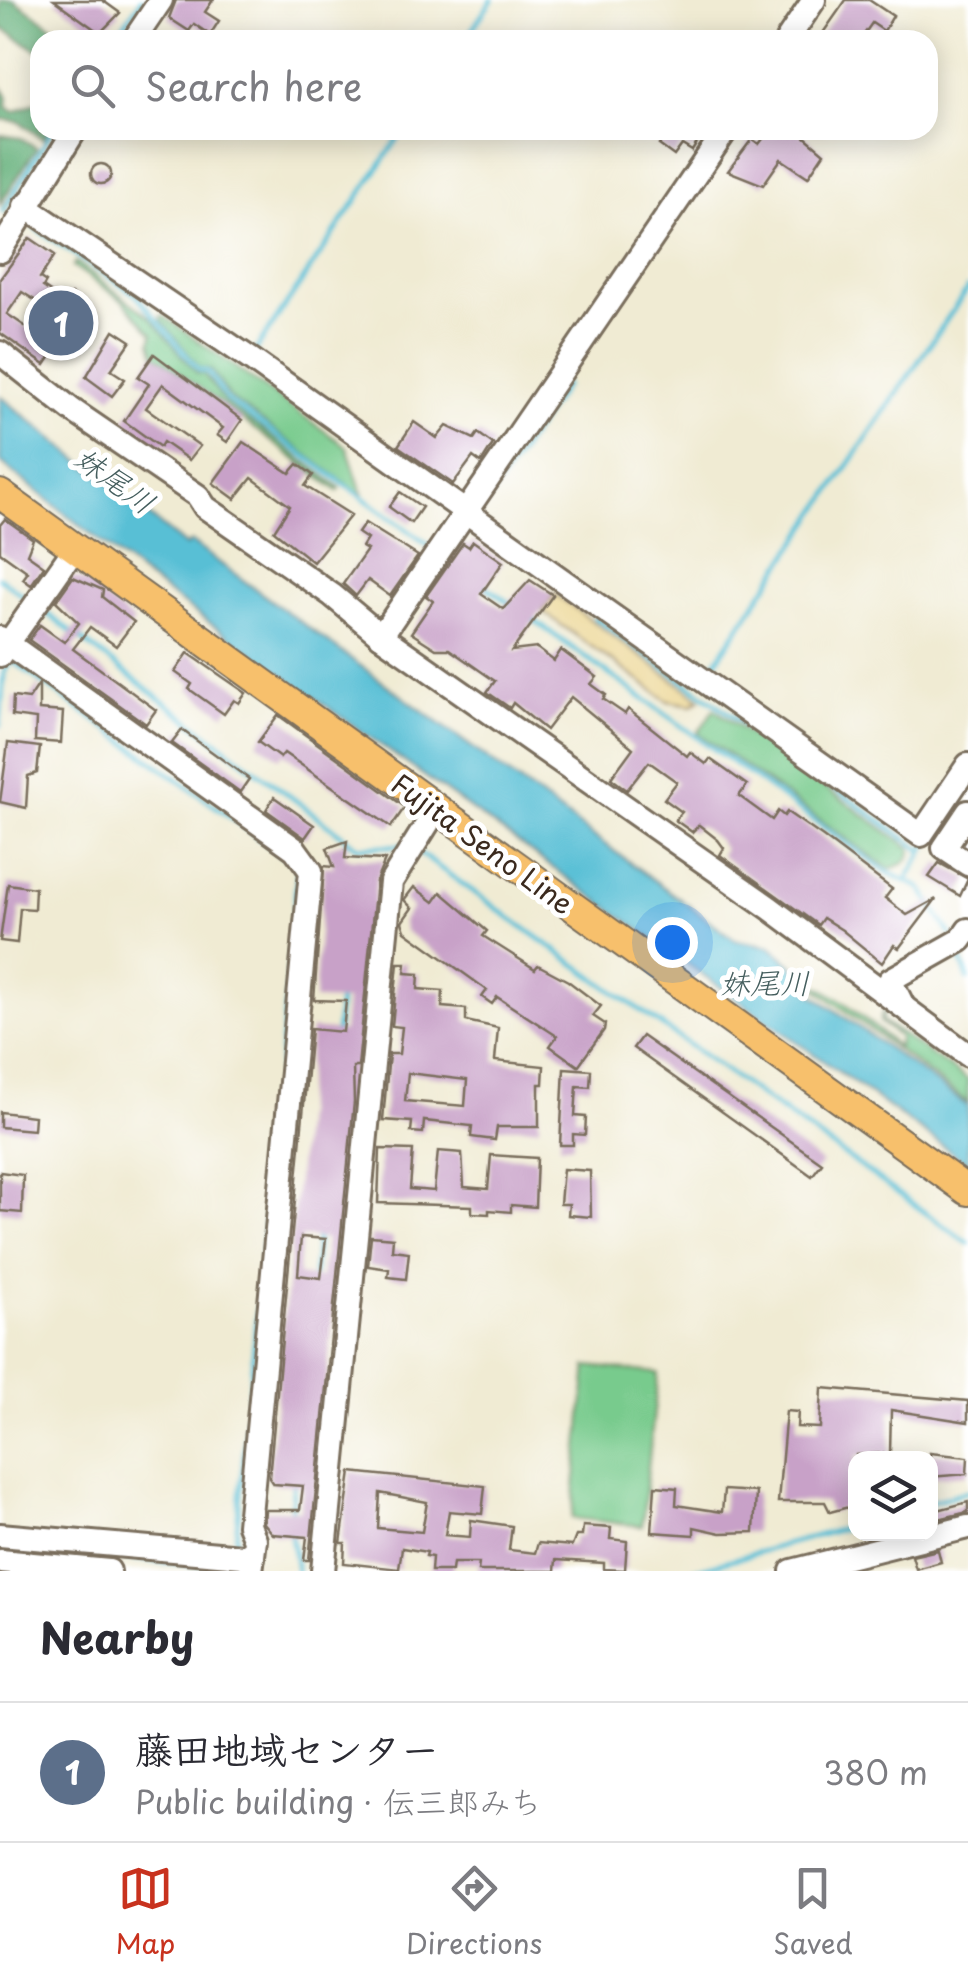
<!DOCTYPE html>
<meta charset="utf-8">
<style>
body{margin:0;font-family:"Playpen Sans","Klee One",sans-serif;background:#f2f2f3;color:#2b2b33}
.controls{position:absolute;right:30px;bottom:30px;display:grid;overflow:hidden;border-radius:20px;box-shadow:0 5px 25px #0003}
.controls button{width:90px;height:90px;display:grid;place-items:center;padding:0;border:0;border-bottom:2px solid #e1e1e2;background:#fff;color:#2b2b33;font:50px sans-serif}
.you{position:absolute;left:672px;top:942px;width:35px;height:35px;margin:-25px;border:8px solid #fff;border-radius:50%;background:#1a73e8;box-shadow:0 0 0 15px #1a73e833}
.badge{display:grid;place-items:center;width:65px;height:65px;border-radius:50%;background:#c8321e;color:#fff;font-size:32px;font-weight:700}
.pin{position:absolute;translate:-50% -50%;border:5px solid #fff;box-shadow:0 2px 10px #0006}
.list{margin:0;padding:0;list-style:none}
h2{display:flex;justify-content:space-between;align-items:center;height:130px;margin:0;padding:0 40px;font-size:42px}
h2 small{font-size:32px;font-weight:400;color:#7c7c81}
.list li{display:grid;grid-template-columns:65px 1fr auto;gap:30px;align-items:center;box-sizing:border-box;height:140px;padding:0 40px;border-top:2px solid #e1e1e2}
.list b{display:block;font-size:38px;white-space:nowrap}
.list p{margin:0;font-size:32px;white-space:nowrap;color:#7c7c81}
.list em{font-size:32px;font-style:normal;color:#7c7c81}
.icon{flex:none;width:55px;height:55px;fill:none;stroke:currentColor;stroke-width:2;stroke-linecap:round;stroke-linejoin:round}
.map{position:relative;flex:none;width:968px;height:1571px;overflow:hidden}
.search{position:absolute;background:#fff;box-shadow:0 5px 25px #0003;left:30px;right:30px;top:30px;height:110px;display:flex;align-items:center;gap:25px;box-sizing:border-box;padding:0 35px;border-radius:30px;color:#7c7c81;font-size:38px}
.sheet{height:270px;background:#fff}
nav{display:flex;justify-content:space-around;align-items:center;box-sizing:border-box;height:140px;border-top:2px solid #e1e1e2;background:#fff;font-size:28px;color:#7c7c81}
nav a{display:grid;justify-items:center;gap:5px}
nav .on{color:#c8321e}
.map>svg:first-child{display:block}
</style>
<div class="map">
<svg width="968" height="1571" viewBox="0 0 968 1571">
<rect width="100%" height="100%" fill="#fff"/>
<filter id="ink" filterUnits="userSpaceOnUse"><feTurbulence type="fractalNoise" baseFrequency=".01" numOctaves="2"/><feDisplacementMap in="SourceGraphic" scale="20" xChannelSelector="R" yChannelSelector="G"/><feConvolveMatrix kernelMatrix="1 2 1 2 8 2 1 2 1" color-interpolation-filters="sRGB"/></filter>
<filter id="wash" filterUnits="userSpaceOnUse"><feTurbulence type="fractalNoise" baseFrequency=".0048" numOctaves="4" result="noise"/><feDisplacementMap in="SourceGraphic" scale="40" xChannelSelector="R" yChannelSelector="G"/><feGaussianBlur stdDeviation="2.25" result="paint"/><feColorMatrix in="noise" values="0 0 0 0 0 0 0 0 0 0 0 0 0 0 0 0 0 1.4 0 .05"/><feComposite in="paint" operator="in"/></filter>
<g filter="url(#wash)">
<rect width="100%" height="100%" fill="#f0ebd3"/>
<g fill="#78cb8d" stroke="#5a7a56" stroke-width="2.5">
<path d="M76,262L151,318L197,373L204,374L225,402L340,488L338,491L155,355L151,342L153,334L123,301L73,266Z"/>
<path d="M162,315L347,447L363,496L230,398L211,370L200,368L160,319Z"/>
<path d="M714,709L912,849C910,863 900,866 889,869L698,733Z"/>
<path d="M819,986L847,1004L898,1047L899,1037L880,1022L882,1013L888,1010L968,1063V1067L889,1012L883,1014L882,1021L968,1080V1103L814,987Z"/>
<path d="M587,1366L658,1373L642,1526L572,1518Z"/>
</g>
<g fill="#62af78" stroke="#4e6c4b" stroke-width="2.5">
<path d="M0,0H14L72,40H40V52L0,27Z"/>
<path d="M2,88L8,97L7,107L14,112L40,101V130H49L43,139L20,122L0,119Z"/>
<path d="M0,135L21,138L37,148L0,204Z"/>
</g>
<path fill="#eeda9e" stroke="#94825e" stroke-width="2.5" d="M555,594L700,699L692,705L668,701L543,612Z"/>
<path fill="#58bfd5" stroke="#4a747a" stroke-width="2.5" d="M0,396L186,546L191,542L736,940L770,946L792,964L810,992L968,1106V1164L144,576L0,462Z"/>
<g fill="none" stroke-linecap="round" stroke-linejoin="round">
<g stroke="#58bfd5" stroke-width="5">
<path d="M114,40L141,0"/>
<path d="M465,40L492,0"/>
<path d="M3,211L53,130"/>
<path d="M35,228L136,295"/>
<path d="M136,295L199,370L208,372L227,400L434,549"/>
<path d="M255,351L404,130"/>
<path d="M479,513L565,385"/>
<path d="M0,578L30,601"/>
<path d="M484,585L512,605"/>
<path d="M42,610L358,847L407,845"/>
<path d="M529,617L885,871L921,888L951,935"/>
<path d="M595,618L923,851"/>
<path d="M7,657L290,860"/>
<path d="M707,675L968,288"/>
<path d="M0,726L4,673L10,660"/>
<path d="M416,851L968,1243"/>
<path d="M908,878L930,840"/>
<path d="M957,950L968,979"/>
<path d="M336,1036L339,997"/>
<path d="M313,1280L317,1236"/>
<path d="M930,1502L968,1491"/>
<path d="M291,1514L294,1480"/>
<path d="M290,1530L297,1571"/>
<path d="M235,1549L298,868"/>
<path d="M43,1550L246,1570"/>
<path d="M691,1571L856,1525"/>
</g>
</g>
<g id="blocks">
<g fill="#c8a1c8" fill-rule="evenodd">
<path d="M54,0H102L120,13L100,33Z"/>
<path d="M176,0H213L205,12L219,21L210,35L194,24L189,31L169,18Z"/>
<path d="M846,0H869L893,16L884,31L872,23L860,40H818Z"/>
<path d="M669,130H695L702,135L692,151L682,145L674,156L659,145Z"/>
<path d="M770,130H797L824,153L808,177L781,159L763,185L728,171L752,139L759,144Z"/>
<circle cx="101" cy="174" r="10"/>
<path d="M30,238L55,255L40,278L46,282L43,287L65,302L71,294L82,302L76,310L92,321L70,352L59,344L45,365L0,333V279ZM22,292L44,306L28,328L7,314Z"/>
<path d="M114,330L131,341L111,370L125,379L112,396L86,377Z"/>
<path d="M154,354L242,420L227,442L217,435L223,428L163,384L146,408L200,446L189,460L163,442L160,447L124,421L149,384L138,377Z"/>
<path d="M414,422L437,438L447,426L474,439L478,433L493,444L481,463L473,457L453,484L398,446Z"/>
<path d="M243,442L290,473L298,464L313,475L305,486L351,515L313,562L274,531L290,506L252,478L235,499L213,483Z"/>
<path d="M400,492L422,507L411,523L389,507Z"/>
<path d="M5,519L33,539L27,554L44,566L31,585L23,579L28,572L0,552V525Z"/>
<path d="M365,523L418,556L390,596L368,580L356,596L343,584L367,550L362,547L367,539L358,533Z"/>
<path d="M473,541L503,562L481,594L503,609L530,580L553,595L512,651L537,648L554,661L561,650L597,677L591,684L606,695L603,699L625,714L628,709L687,756L690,752L706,764L710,759L747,785L739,796L772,820L778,811L784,816L787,812L823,837L892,889L885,898L907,915L936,899L899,948L894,945L882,963L842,930L823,918L818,925L720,855L724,848L718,840L699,825L692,832L675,820L682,812L664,799L677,782L649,762L627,790L611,778L633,748L571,697L546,730L513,703L510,708L487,692L495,681L449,649H436L411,633L433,601L426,596L463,543L469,547Z"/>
<path d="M73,577L103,590L102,597L134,622L116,646L90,627L73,649L156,710L146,724L29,640L40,625L64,642L79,623L56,601Z"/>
<path d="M188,653L246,693L239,703L234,700L224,714L189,689L192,684L175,672Z"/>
<path d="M39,684V710L63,712L61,743L35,741L36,719L12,716L13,697L29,699Z"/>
<path d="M278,715L405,807L391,827L284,753L280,758L258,742Z"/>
<path d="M182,730L249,779L240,792L172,743Z"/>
<path d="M8,743L40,747L37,773L28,776L26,808L0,802Z"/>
<path d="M274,797L314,825L305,838L266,810Z"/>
<path d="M347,841L345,858L385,860L376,881L358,1067H353L354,1102L309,1560H304L307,1537L273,1534L264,1523L265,1510H300L303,1486L273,1484L269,1478L311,1029L343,1032L346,1001L314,1000L324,866L334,867L327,848ZM301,1237L326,1239L321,1278L298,1275Z"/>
<path d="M939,863L968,879L960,896L929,877Z"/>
<path d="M8,884L35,888L34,909L20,908L17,943L0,941Z"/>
<path d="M414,887L434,902L441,892L487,931L483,936L535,969L538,965L568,981L601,1006L593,1016L605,1024L604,1030L578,1066L550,1046L557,1036L497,997L492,1004L482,997L487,990L405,931L402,922L412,908L404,900Z"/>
<path d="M398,963H406L405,973L419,974L418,989L443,991L442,1007L466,1009V1021L498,1028L495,1061L544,1066L543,1084H539V1127H497L495,1140L471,1137L472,1126L424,1121L423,1133L411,1132L412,1122L383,1120L389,1054H399L402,1027L392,1026ZM408,1073L467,1080L465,1106L405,1101Z"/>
<path d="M642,1036L822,1163L812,1176L633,1048Z"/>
<path d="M564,1068L591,1070L590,1087L577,1086L575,1116L586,1117L585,1135L573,1134V1145H560Z"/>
<path d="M0,1112L34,1116L33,1130L0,1127Z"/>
<path d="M380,1149L413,1150L410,1189L434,1191L438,1151L462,1153L464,1187L488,1189L491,1155L537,1158L535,1207L511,1205V1212L489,1210V1214L472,1213V1206L378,1203Z"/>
<path d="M563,1169L590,1171L591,1217L568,1215L569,1204H560Z"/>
<path d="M0,1172L23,1175L22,1213L0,1211Z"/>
<path d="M371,1236L393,1238L392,1250L409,1252L406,1279L388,1277L389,1269L368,1266Z"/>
<path d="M822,1388L968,1401V1422L891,1410L890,1453L856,1455V1505L830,1512L825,1502H778L786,1411L798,1412L797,1427L820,1428Z"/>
<path d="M930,1453L968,1457L967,1474L930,1477Z"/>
<path d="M351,1472L485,1486L482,1514L449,1511L445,1535L470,1537L471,1520L512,1526L509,1550L535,1553L538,1543L572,1546L576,1536H582L583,1526L611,1528L610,1539L627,1541L625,1570L604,1569V1563L556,1560L555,1571H478L479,1563H453L452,1571H431L432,1557L426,1556L427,1552L402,1548L399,1569L344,1563L345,1543H341ZM380,1493L427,1502L422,1532L378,1528Z"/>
<path d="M655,1486L677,1488L676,1505L722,1512L724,1490L756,1492L754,1532L721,1533L694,1527V1535L652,1532Z"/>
<path d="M968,1502V1512L930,1521V1512Z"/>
<path d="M938,1550L941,1562L916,1569L912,1556Z"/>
</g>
</g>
</g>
<g filter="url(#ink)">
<use href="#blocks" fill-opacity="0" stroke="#7a6e5d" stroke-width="2.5"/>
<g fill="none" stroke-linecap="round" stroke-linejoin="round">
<g stroke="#7a6e5d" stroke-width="28">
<g id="minor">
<path d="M134,40L161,0"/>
<path d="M787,40L814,0"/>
<path d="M25,206L252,360L921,835L968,765"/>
<path d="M0,251L75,130"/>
<path d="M0,353L72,410L198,496L205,507L332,595L381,636L770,908L968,1055"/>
<path d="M381,636L726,130"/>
<path d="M0,638L295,849L311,871L249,1525L255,1540L251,1571"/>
<path d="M0,655L75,548"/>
<path d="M968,812L944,848L968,864"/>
<path d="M902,1004L890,980L961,940L968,930"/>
<path d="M0,1535L253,1557"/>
<path d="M0,1561L109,1571"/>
<path d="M323,1571L391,882L436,810"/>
<path d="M792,1571L968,1527"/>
</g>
</g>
<g stroke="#7a6e5d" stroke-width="32">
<path id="major" d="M0,494L968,1191"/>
</g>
<use href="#minor" stroke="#fff" stroke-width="22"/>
<use href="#major" stroke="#f7c06c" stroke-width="28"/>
</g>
</g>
<g text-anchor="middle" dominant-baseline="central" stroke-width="10" stroke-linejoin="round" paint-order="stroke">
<g font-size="28" fill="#3b2a1e" stroke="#fff">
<text transform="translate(483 843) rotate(36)">Fujita Seno Line</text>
</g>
<g font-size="30" font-style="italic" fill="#455e5e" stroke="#fff">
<text transform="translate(116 479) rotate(36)">妹尾川</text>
<text x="765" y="981">妹尾川</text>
</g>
</g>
</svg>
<div class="controls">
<button><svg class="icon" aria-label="layers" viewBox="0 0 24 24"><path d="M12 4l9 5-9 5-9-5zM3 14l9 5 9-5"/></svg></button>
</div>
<div class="you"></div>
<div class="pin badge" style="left:61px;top:323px;background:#5c6f8a">1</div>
<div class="search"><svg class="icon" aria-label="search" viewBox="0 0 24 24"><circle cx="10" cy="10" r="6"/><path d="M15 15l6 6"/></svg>Search here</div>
</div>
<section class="sheet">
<h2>Nearby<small></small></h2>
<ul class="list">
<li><span class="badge" style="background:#5c6f8a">1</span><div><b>藤田地域センター</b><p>Public building · 伝三郎みち</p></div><em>380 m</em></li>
</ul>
</section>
<nav>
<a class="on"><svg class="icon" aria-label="map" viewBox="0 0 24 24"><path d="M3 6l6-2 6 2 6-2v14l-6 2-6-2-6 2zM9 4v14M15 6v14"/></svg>Map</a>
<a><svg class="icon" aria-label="directions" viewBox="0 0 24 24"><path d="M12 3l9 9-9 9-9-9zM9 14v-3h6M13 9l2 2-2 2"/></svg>Directions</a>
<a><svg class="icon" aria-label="saved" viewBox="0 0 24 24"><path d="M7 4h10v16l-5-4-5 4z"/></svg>Saved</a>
</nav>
